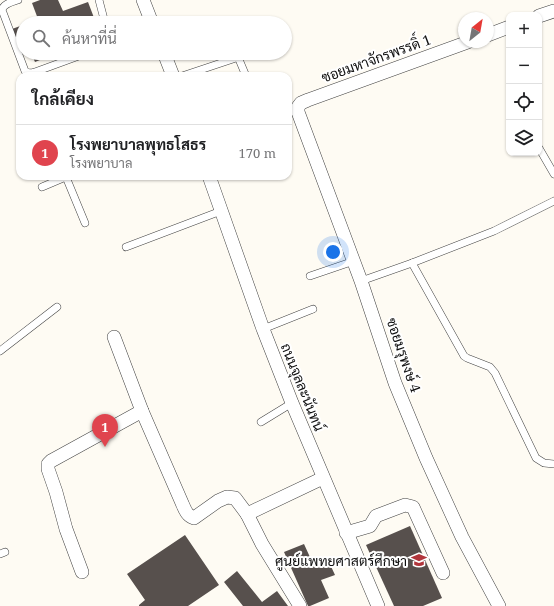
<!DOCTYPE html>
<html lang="th">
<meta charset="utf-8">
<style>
body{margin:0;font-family:"Noto Serif",Sarabun,serif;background:#f6f6f6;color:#202124}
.controls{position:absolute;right:12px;top:12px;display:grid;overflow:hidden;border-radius:8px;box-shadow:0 1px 3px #0004}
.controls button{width:36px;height:36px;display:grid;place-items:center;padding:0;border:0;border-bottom:1px solid #e0e0e0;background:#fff;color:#202124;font:20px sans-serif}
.compass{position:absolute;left:458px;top:12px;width:36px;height:36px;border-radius:50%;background:#fff;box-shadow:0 1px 3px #0004;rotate:31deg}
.you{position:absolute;left:333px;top:252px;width:14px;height:14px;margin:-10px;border:3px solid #fff;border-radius:50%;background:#1a73e8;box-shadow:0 0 0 6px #1a73e833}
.badge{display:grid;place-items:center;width:26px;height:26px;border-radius:50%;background:#b1353b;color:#fff;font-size:13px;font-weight:700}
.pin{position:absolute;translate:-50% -33px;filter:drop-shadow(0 1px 2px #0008)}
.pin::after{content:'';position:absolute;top:21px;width:14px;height:12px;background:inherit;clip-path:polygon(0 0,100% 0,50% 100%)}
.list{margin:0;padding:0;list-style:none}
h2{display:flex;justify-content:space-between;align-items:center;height:52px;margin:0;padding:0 16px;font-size:17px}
h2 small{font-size:13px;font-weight:400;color:#757577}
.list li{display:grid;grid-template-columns:26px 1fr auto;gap:12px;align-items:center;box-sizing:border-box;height:56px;padding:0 16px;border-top:1px solid #e0e0e0}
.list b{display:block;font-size:15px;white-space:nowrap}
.list p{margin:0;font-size:13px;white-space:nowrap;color:#757577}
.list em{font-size:13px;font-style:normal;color:#757577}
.icon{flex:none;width:22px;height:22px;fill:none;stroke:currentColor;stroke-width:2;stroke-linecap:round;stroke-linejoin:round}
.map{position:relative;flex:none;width:554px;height:606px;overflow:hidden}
.search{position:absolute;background:#fff;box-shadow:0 1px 3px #0004;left:16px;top:16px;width:276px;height:44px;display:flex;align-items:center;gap:10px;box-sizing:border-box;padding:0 14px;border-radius:22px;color:#757577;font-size:15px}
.panel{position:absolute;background:#fff;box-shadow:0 1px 3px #0004;left:16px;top:72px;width:276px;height:108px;border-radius:12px}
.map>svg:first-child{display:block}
</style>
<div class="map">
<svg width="554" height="606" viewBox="0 0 554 606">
<rect width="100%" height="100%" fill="#fefbf3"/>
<g fill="#57504d">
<path d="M40,0H58L63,11L88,2L96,23H28L38,19L32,3Z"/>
<path d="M23,25V52L21,53L12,29Z"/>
<path d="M31,53H51L52,55L35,62Z"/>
<path d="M410,526L442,598L423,606H394L366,545Z"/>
<path d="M185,535L219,585L188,606H139V605L145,600L127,574Z"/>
<path d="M304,544L314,566L328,560L335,575L321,580L329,598L310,606H308L284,552Z"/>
<path d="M237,571L262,602L277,591L288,606H243L224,582Z"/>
</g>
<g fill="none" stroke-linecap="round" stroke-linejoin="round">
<g stroke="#424242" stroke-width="8">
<g id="service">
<path d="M18,0C12,2 3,4 2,10L25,71C28,74 31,73 35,72L87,53"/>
<path d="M99,0L105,23"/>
<path d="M238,57L246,76"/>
<path d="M182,76L251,53"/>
<path d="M539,148L554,174"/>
<path d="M66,177L85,223"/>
<path d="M42,187L68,176"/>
<path d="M126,247L221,211"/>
<path d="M412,263L464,356L467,358L490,367L495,373L536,458L544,463L554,464"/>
<path d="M310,276L354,261"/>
<path d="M361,281L412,263L494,231L554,201"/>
<path d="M263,329L313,309"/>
<path d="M0,351L57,307"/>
<path d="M261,422L292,403"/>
<path d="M0,554L5,552"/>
</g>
</g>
<g stroke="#424242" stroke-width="14">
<g id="minor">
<path d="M143,0L152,23"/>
<path d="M539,16L554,11"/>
<path d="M488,35L509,27"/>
<path d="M468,42L308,100L301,103L298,107V112L361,281L395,383L426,458L462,537L499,606"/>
<path d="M164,53L173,76"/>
<path d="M209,176L263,329L292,403L378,606"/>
<path d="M114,337L142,411"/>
<path d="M247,514L262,544L300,606"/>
<path d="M346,533L370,526L376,516L405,505L413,507L443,573"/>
<path d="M82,572L66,529L56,492L48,469V464L51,461L142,411L182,503C185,510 187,516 194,518L218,501L227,497L235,498L247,514L323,478"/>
</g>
</g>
<use href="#service" stroke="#fff" stroke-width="7"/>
<use href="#minor" stroke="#fff" stroke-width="13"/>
</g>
<defs>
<g id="university-bare" transform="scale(1.2)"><path d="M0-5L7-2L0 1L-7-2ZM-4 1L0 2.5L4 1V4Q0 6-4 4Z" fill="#b1353b" stroke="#fff" stroke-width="2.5" paint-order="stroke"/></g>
</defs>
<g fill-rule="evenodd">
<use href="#university-bare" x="419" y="560"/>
</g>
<g text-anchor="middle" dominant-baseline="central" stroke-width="4" stroke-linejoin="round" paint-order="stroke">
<g font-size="14" fill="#0f0f0f" stroke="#fff">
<text transform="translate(376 58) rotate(-20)">ซอยมหาจักรพรรดิ์ 1</text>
<text transform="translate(404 355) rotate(71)">ซอยมรุพงษ์ 4</text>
<text transform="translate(303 387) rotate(68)">ถนนจุลละนันทน์</text>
</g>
<g font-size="14" fill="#0f0f0f" stroke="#fff" text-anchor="end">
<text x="407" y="560">ศูนย์แพทยศาสตร์ศึกษา</text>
</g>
</g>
</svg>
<div class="controls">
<button>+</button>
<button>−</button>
<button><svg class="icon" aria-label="locate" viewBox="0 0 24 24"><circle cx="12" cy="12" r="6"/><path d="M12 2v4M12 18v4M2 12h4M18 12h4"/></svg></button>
<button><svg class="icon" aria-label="layers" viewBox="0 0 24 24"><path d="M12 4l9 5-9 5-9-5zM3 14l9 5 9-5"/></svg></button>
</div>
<svg class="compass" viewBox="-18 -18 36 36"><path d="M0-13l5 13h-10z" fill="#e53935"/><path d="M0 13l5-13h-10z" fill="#757577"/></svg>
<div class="you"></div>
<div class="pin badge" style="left:105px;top:447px;background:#e0444e">1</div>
<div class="search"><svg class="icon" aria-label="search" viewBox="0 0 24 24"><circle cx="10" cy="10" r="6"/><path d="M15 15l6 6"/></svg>ค้นหาที่นี่</div>
<section class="panel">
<h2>ใกล้เคียง<small></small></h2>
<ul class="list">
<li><span class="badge" style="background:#e0444e">1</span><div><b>โรงพยาบาลพุทธโสธร</b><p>โรงพยาบาล</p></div><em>170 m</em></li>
</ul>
</section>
</div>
